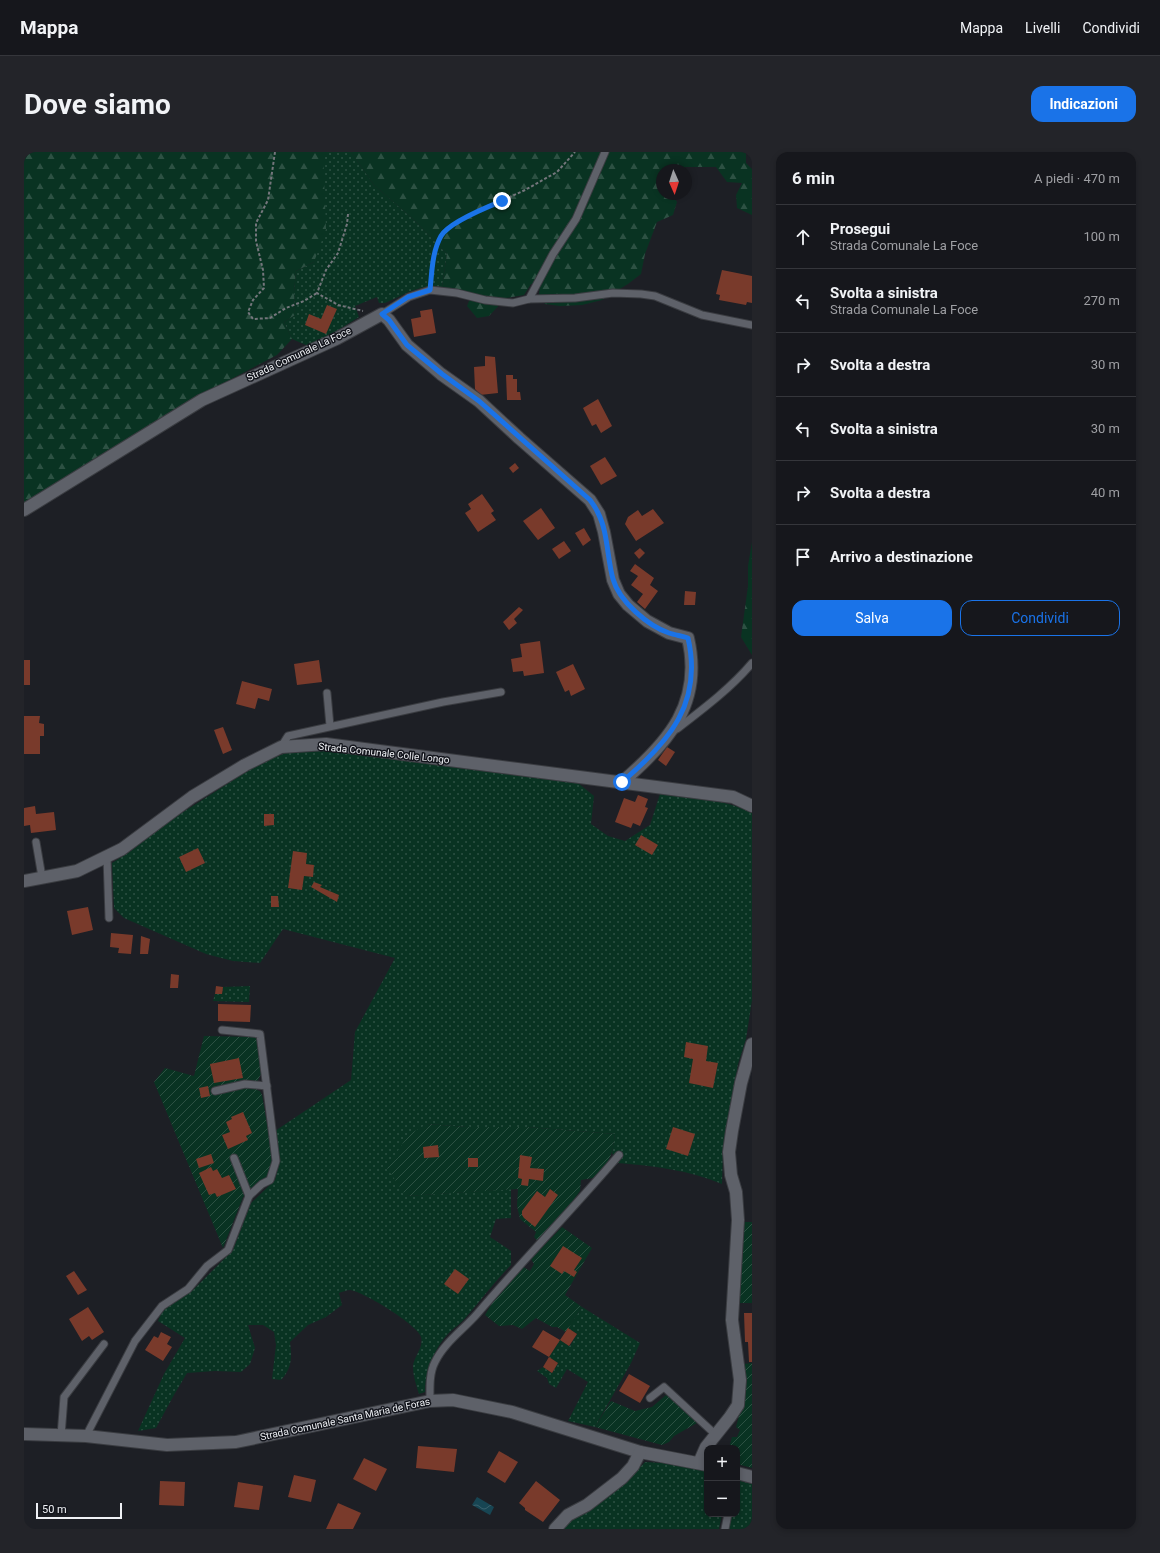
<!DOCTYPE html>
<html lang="it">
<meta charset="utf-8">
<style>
body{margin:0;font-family:Roboto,sans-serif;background:#232429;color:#f1f3f6}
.controls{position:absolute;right:12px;bottom:12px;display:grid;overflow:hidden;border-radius:8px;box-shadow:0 2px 6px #0003}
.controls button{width:36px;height:36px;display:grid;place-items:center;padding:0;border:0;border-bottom:1px solid #35363b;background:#16171c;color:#f1f3f6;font:20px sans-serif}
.compass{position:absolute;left:632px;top:12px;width:36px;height:36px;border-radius:50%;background:#16171c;box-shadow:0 2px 6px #0003;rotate:177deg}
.scale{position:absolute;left:12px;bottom:10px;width:86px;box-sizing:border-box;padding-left:4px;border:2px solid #eff1f5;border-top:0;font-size:11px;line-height:14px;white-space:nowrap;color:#eff1f5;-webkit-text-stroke:3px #13151c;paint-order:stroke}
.stop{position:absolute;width:12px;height:12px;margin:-9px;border:3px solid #1a73e8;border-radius:50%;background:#fff}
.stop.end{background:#1a73e8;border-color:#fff;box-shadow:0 1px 4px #0008}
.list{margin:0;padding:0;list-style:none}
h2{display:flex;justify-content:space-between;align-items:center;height:52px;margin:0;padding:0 16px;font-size:17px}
h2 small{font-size:13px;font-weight:400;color:#9e9fa3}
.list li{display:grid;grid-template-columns:26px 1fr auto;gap:12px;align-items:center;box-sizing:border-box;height:64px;padding:0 16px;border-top:1px solid #35363b}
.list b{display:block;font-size:15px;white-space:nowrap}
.list p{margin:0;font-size:13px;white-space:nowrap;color:#9e9fa3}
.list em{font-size:13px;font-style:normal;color:#9e9fa3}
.actions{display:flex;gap:8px;padding:12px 16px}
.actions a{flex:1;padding:9px 0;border:1px solid #1a73e8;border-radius:12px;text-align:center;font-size:14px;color:#1a73e8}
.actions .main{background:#1a73e8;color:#fff}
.icon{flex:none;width:22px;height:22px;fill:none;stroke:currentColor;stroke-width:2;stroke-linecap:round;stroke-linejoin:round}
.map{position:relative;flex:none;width:728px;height:1377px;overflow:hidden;border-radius:12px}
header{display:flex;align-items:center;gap:24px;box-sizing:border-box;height:56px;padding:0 20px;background:#16171c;border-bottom:1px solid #35363b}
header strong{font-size:19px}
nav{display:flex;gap:22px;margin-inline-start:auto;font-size:14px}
.intro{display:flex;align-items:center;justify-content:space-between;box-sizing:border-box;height:96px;padding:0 24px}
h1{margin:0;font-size:28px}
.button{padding:10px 18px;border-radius:12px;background:#1a73e8;color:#fff;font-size:14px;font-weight:700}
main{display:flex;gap:24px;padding:0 24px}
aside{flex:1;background:#16171c;border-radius:12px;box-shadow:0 2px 6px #0003}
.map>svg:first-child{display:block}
</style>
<header>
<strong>Mappa</strong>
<nav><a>Mappa</a><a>Livelli</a><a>Condividi</a></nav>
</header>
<div class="intro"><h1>Dove siamo</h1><a class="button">Indicazioni</a></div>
<main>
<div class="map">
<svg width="728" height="1377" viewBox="0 0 728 1377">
<defs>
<pattern id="grass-dots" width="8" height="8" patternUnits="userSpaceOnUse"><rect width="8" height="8" fill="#093322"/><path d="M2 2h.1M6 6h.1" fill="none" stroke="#2d5143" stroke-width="1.8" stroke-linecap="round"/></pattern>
<pattern id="forest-firs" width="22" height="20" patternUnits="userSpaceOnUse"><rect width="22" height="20" fill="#093322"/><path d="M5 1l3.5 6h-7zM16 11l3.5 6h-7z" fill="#2d5143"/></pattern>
<pattern id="garden-furrows" width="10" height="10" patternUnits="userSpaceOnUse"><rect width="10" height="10" fill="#093322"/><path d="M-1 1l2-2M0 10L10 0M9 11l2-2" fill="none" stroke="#2d5143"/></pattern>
<pattern id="water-waves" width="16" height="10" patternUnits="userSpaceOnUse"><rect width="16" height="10" fill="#174553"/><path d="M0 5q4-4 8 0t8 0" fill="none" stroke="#39606c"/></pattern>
</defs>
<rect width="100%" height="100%" fill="#1d1f25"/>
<g fill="url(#grass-dots)">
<path d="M299,0H327L350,33L389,67L423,102L418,135C397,131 380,143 361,151H355L353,145L331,154L335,165L311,180L284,194L268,187L260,170L271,163L270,140L272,119L290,110L299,20Z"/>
<path d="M300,597L554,631L570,644L567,672L584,684L601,689L626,673L636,642C666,645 701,647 728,661V848L722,887L714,912L699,997L698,1032C665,1018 630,1014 594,1011L588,1001L591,982L503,975H443L403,972L382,1044L487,1037V1066L472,1067L466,1085L487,1099V1113C471,1129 458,1147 443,1164C437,1172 429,1176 423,1183C410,1197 401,1221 401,1240L395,1242C392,1233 389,1224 389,1215C389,1205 400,1196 397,1185C394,1173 340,1140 326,1138C323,1138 318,1140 315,1141L318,1153L302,1165L284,1173L266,1190C268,1206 268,1216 257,1228L248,1227L252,1193L250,1180L239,1173H224L231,1196L226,1212L217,1220L191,1219L163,1221L150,1243L132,1276L114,1279L140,1222L161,1186L134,1169L138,1160L148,1151L169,1138L209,1098L227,1051L251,1028L256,1009L251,979L327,928L331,880L371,806L259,777L236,811L209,809L182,802L100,766L90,756L88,711L107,699L142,671L238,610L268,599Z"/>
<path d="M226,834L225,850L189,849L191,842H198L199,835Z"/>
<path d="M558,1155L616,1191L607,1211L571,1275L544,1269L564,1230L543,1217L532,1236L525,1232L523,1226L513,1219L519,1215L528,1221L534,1211L525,1205L536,1188L546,1194L553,1182L544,1176Z"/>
<path d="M621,1310L639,1311L683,1319V1362H698L695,1377H536C549,1365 563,1360 577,1350C593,1339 607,1325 621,1310Z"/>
<path d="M713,1328L728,1332V1377H704L707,1362H713Z"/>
</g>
<g fill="url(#forest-firs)">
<path d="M0,0H299L302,77L290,110L272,119L270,140L271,163L260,170L268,187L253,203L177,243L0,352Z"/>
<path d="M327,0H723L722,1V11L728,17V63L713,56L712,43L718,31L703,30L692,15H661L659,18H638V42H648L653,50L649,63L633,70L621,102L617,122L604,132L594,138L578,148L558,153L536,154L521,152L515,143L516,132H507L500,143L482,146L465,164L453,166L443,154L448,142L418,135L423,102L389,67L350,33Z"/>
<path d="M728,390V503L717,485L724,434V414Z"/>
</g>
<g fill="url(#garden-furrows)">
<path d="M180,884L230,885L234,887L237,922L234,928L233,938L236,939L238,943L248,1000V1015L244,1025L234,1030L219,1045L199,1096L130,930L141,916L170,924Z"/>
<path d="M403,972L443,975H503L591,982C588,1006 586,1009 569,1026L557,1028L556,1039L548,1050L513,1088L510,1085L512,1080L496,1067L493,1054L494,1037L382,1044L363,1016L384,983Z"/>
<path d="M720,1070H728V1151H716L717,1118Z"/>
<path d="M538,1075L568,1096L541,1143L558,1155L542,1180L533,1175H528L512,1166L498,1177L489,1173L475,1174L461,1163L473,1143L498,1114L506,1119L510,1112L507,1107Z"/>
<path d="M728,1211V1316L713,1312V1296H705L708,1285H713L716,1278L712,1275L721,1241L719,1212Z"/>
<path d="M642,1243L674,1269L673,1271L650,1284L645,1290L638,1293L571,1275L587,1249L611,1259L628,1255Z"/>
</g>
<path fill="url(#water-waves)" d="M453,1345L470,1355L466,1363L448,1353Z"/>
<g fill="#793a2b">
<path d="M698,118L728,124V151L723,150L722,153L695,148L696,143L692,142Z"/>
<path d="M303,153L313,157L302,182L281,173L285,162L297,167Z"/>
<path d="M408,157L412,181L390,185L387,167L397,165L396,159Z"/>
<path d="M461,204L471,205L474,241L456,243L451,237L450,215L461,214Z"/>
<path d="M482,223H489V227H493V240H496L497,248H483Z"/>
<path d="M574,247L588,274L577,281L572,272L568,274L559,256Z"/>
<path d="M581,305L593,324L577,333L566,314Z"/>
<path d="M491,311L495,316L489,321L485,316Z"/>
<path d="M458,342L470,359L467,361L472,368L454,380L441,361L447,357L444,352Z"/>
<path d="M517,356L531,376L514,388L499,369Z"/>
<path d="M629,357L640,371L612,389L601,372L604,365L614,358L618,364Z"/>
<path d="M560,376L567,388L559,394L551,381Z"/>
<path d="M540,389L547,399L535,407L528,397Z"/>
<path d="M616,396L621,401L615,407L610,401Z"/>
<path d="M611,412L630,426L626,433L634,439L621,457L613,450L619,442L607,433L614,424L606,419Z"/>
<path d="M661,439L672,440L671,453H660Z"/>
<path d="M495,455L499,458L490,467L493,471L485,478L479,470Z"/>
<path d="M516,489L520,521L500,524L499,519L489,520L487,507L498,505L496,492Z"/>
<rect x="0" y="508" width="6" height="25"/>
<path d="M295,508L298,530L273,533L270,512Z"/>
<path d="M549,512L561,537L547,544L545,538L541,540L532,520Z"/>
<path d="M218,529L248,537L245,549L234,546L231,557L212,552Z"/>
<path d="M0,564H16L15,571L20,572V584H16V602H0Z"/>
<path d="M199,575L208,598L199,602L190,578Z"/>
<path d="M643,595L651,600L642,614L634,608Z"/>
<path d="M614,643L624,647L621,655L624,656L616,674L609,671L607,676L591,670L600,646L611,650Z"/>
<path d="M11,654L12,662L30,660L32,678L7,681L6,673L0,674V656Z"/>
<path d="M240,662H250V673L240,674Z"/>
<path d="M617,683L634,693L628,703L611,693Z"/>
<path d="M174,696L181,711L162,720L155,705Z"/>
<path d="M269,699L283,701L282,712L290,713L289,725L280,724L278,738L264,736Z"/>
<path d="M290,730L298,733L296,735L315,743L313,750L287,735Z"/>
<path d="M247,744H254L255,755H247Z"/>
<path d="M64,755L69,778L48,783L43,759Z"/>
<path d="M87,781L109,783L107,802L94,801L95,796L86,795Z"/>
<path d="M117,784L126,787L124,802H116Z"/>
<path d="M147,822L155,823L154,836H146Z"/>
<path d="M192,834L199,835L198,842H191Z"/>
<path d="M194,852L227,853L226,870L194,869Z"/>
<path d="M662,890L684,894L682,909L694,911L689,936L665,931L669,907L660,905Z"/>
<path d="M215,906L219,926L190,931L186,912Z"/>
<path d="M184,934L186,944L177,946L175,936Z"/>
<path d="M219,960L228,981L222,984L224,988L204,997L198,983L206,980L202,970L208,967L207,965Z"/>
<path d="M649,975L671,982L664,1004L642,997Z"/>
<path d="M414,993L415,1005L400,1006L399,995Z"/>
<path d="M187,1002L190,1011L175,1016L172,1007Z"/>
<path d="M496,1003L508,1005L506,1016L520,1017L519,1029L505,1027L504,1034L497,1033L498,1027L494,1026Z"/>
<rect x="444" y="1006" width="10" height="9"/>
<path d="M187,1015L189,1019L193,1017L198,1026L205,1023L212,1037L193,1045L191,1041L185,1043L175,1021Z"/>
<path d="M526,1037L534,1043L511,1075L500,1066L498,1063V1059L513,1039L521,1045Z"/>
<path d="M539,1094L558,1106L550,1118L553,1120L550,1125L540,1119L538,1122L526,1114Z"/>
<path d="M431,1117L445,1127L434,1142L420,1132Z"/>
<path d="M50,1119L63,1138L54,1143L42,1124Z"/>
<path d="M64,1155L80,1180L68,1188L65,1184L58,1189L45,1167Z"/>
<path d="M720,1161H728V1210H725L724,1190H721Z"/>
<path d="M544,1176L553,1182L545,1194L536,1188L525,1205L508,1195L519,1178L536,1188Z"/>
<path d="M137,1180L147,1185L143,1192L148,1195L139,1209L121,1198L130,1184L134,1186Z"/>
<path d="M525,1205L534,1211L528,1221L519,1215Z"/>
<path d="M605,1222L626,1234L616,1251L595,1239Z"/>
<path d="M394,1294L433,1297L430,1320L392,1316Z"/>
<path d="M475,1299L494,1310L481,1331L463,1320Z"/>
<path d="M340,1306L363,1317L352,1339L329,1327Z"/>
<path d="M270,1323L292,1328L287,1350L264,1345Z"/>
<path d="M136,1329L161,1330L160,1354L135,1353Z"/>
<path d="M512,1329L536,1348L519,1370L501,1358V1356L495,1351Z"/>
<path d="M214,1330L239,1334L235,1358L210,1355Z"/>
<path d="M314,1351L337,1361L329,1377H302Z"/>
</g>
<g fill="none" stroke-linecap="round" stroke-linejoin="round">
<g stroke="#3a3c41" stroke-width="9">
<g id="lane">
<path d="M505,147L551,146L589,141L617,142L631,144L678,163L728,173"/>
<path d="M358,162L385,145L406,138L433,141L461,148L489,151L505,147L529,102L552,67L581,0"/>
<path d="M303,541L306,574"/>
<path d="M650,578L653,577C679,557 707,536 728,511"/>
<path d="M257,595L264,584L419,550L477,540"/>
<path d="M12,690L18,725"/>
<path d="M83,705L85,766"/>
<path d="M191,939L221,932L243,934"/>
<path d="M210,1006L225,1044"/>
<path d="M626,1246L640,1235L692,1283"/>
<path d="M406,1249C406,1237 405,1221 411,1210C420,1191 439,1178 453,1162C499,1108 549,1057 595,1003"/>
<path d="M37,1284L40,1245L80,1192"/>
<path d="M62,1284L111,1189L138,1154L164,1137L183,1114L204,1098L225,1044L238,1032L246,1028L252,1009L236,882L198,878"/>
<path d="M701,1377L704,1362"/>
</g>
</g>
<g stroke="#3a3c41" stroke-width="14">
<g id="street">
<path d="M0,358L178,248L312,187L358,162L365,168L383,193L417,222L455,249L495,286L566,348L575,362L580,380L589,428L595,442L604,453L623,469L645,481L664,486C679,551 645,590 598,630"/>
<path d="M0,729L53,719L98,697L168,645L221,613L257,595L302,592L709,645L728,654"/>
<path d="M0,1282L62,1284L143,1293L212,1290L406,1249L429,1248L488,1260L616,1300L683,1313"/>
<path d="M675,1311L682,1295L706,1265L714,1253L716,1228L708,1168L714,1068L712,1040L707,1023L705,1000L708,979L717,931L728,892"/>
<path d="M713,1321L728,1325"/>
<path d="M531,1377L544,1363L563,1353L598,1326L609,1314L616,1300"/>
</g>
</g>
<g stroke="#74767c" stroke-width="2" stroke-dasharray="3 2" stroke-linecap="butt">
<path d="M251,0L244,48L232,71V89L239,118L240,136L229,148L224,160L229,167L246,166L262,156L280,149L293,141"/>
<path d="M324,62L323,72L314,101L302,118L293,141L314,153L339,159"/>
<path d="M407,129L411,101L418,82L436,68L501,38L533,20L551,0"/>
</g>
<use href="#lane" stroke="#5e6169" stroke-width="7"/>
<use href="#street" stroke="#5e6169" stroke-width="12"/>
</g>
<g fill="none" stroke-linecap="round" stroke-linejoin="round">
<path stroke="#1a73e8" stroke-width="5" d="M478,49C463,55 425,70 417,84C408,100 408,120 406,138L384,145L358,162L365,168L383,193L418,222L455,249L566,348C569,352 572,356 574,361C584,380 583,406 589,427C595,449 624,474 645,481C651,483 658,484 664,486C679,551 645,590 598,630"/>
</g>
<g text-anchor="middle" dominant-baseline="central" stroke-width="3" stroke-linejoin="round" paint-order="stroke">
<g font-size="10" fill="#eff1f5" stroke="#13151c">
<text transform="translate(275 202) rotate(-25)">Strada Comunale La Foce</text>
<text transform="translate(360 601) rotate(6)">Strada Comunale Colle Longo</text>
<text transform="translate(321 1267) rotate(-12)">Strada Comunale Santa Maria de Foras</text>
</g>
</g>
</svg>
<div class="controls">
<button>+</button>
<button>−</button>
</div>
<svg class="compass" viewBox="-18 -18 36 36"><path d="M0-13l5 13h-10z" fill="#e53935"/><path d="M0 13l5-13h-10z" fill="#9e9fa3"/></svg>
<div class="scale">50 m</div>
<div class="stop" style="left:598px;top:630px"></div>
<div class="stop end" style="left:478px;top:49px"></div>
</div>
<aside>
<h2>6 min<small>A piedi · 470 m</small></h2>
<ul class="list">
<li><svg class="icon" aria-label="ahead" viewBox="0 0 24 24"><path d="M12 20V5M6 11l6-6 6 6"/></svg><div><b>Prosegui</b><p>Strada Comunale La Foce</p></div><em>100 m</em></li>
<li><svg class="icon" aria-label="left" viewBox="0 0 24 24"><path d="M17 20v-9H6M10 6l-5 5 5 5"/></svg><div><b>Svolta a sinistra</b><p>Strada Comunale La Foce</p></div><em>270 m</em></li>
<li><svg class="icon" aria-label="right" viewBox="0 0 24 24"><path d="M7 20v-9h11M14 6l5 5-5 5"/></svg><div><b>Svolta a destra</b></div><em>30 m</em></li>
<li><svg class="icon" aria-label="left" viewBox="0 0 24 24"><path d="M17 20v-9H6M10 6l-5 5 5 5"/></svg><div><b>Svolta a sinistra</b></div><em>30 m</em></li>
<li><svg class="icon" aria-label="right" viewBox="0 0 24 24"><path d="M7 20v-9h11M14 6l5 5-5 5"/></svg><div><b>Svolta a destra</b></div><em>40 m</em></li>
<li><svg class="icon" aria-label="arrive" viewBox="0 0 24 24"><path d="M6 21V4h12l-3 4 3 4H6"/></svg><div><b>Arrivo a destinazione</b></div></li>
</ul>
<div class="actions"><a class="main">Salva</a><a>Condividi</a></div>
</aside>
</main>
